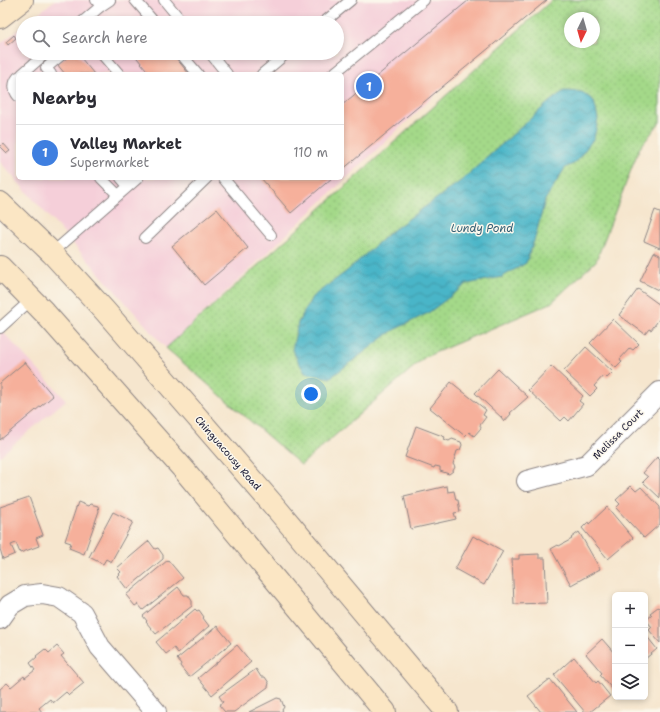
<!DOCTYPE html>
<meta charset="utf-8">
<style>
body{margin:0;font-family:"Shantell Sans",sans-serif;background:#f2f2f3;color:#2b2b33}
.controls{position:absolute;right:12px;bottom:12px;display:grid;overflow:hidden;border-radius:6px;box-shadow:0 2px 6px #0003}
.controls button{width:36px;height:36px;display:grid;place-items:center;padding:0;border:0;border-bottom:1px solid #e1e1e2;background:#fff;color:#2b2b33;font:20px sans-serif}
.compass{position:absolute;left:564px;top:12px;width:36px;height:36px;border-radius:50%;background:#fff;box-shadow:0 2px 6px #0003;rotate:185deg}
.you{position:absolute;left:311px;top:394px;width:14px;height:14px;margin:-10px;border:3px solid #fff;border-radius:50%;background:#1a73e8;box-shadow:0 0 0 6px #1a73e833}
.badge{display:grid;place-items:center;width:26px;height:26px;border-radius:50%;background:#111827;color:#fff;font-size:13px;font-weight:700}
.pin{position:absolute;translate:-50% -50%;border:2px solid #fff;box-shadow:0 1px 4px #0006}
.list{margin:0;padding:0;list-style:none}
h2{display:flex;justify-content:space-between;align-items:center;height:52px;margin:0;padding:0 16px;font-size:17px}
h2 small{font-size:13px;font-weight:400;color:#7c7c81}
.list li{display:grid;grid-template-columns:26px 1fr auto;gap:12px;align-items:center;box-sizing:border-box;height:56px;padding:0 16px;border-top:1px solid #e1e1e2}
.list b{display:block;font-size:15px;white-space:nowrap}
.list p{margin:0;font-size:13px;white-space:nowrap;color:#7c7c81}
.list em{font-size:13px;font-style:normal;color:#7c7c81}
.icon{flex:none;width:22px;height:22px;fill:none;stroke:currentColor;stroke-width:2;stroke-linecap:round;stroke-linejoin:round}
.map{position:relative;flex:none;width:660px;height:712px;overflow:hidden}
.search{position:absolute;background:#fff;box-shadow:0 2px 6px #0003;left:16px;top:16px;width:328px;height:44px;display:flex;align-items:center;gap:10px;box-sizing:border-box;padding:0 14px;border-radius:22px;color:#7c7c81;font-size:15px}
.panel{position:absolute;background:#fff;box-shadow:0 2px 6px #0003;left:16px;top:72px;width:328px;height:108px;border-radius:6px}
.map>svg:first-child{display:block}
</style>
<div class="map">
<svg width="660" height="712" viewBox="0 0 660 712">
<defs>
<pattern id="park-dots" width="8" height="8" patternUnits="userSpaceOnUse"><rect width="8" height="8" fill="#a4d989"/><path d="M2 2h.1M6 6h.1" fill="none" stroke="#8dba77" stroke-width="1.8" stroke-linecap="round"/></pattern>
<pattern id="water-waves" width="16" height="10" patternUnits="userSpaceOnUse"><rect width="16" height="10" fill="#4ab5c8"/><path d="M0 5q4-4 8 0t8 0" fill="none" stroke="#3d93a4"/></pattern>
</defs>
<rect width="100%" height="100%" fill="#fbf7ec"/>
<filter id="ink" filterUnits="userSpaceOnUse"><feTurbulence type="fractalNoise" baseFrequency=".025" numOctaves="2"/><feDisplacementMap in="SourceGraphic" scale="8" xChannelSelector="R" yChannelSelector="G"/><feConvolveMatrix kernelMatrix="1 2 1 2 8 2 1 2 1" color-interpolation-filters="sRGB"/></filter>
<filter id="wash" filterUnits="userSpaceOnUse"><feTurbulence type="fractalNoise" baseFrequency=".012" numOctaves="4" result="noise"/><feDisplacementMap in="SourceGraphic" scale="16" xChannelSelector="R" yChannelSelector="G"/><feGaussianBlur stdDeviation="0.9" result="paint"/><feColorMatrix in="noise" values="0 0 0 0 0 0 0 0 0 0 0 0 0 0 0 0 0 1.4 0 .05"/><feComposite in="paint" operator="in"/></filter>
<g filter="url(#wash)">
<rect width="100%" height="100%" fill="#f6e6ce"/>
<g fill="#f5cfd9" fill-rule="evenodd">
<path d="M55,0H536L166,348L0,162V44L23,26V53H337V23H26ZM18,74H342V178H18Z"/>
<path d="M0,329L66,400L0,456Z"/>
</g>
<path fill="url(#park-dots)" stroke="#637e62" fill-rule="evenodd" d="M552,0H660V122L639,149L596,261L551,303L425,357L301,465L166,348ZM570,18H594V42H570Z"/>
<path fill="url(#water-waves)" stroke="#366c82" d="M564,91L582,92L594,101L598,119L594,138L575,163L565,168L545,200L535,238L526,263L502,277L467,284L428,313L392,331L330,378L305,373L292,350L298,323L312,297L347,271L389,233L462,180L549,102Z"/>
<g id="blocks">
<g fill="#f6b09b">
<path d="M469,0H547L342,170V105Z"/>
<path d="M14,35L16,38L8,45L6,42Z"/>
<path d="M70,53H77L94,74H65L57,64Z"/>
<path d="M133,53H172L189,74H150Z"/>
<path d="M3,143L10,151L7,153L0,146Z"/>
<path d="M261,178H332L291,213Z"/>
<path d="M217,209L248,248L204,285L172,246Z"/>
<path d="M655,210L660,212V248L644,241Z"/>
<path d="M654,252L660,255V291L640,281Z"/>
<path d="M638,289L660,305V318L651,330L649,329L645,334L619,315Z"/>
<path d="M613,319L639,344L633,350L630,348L620,359L622,362L616,368L590,343Z"/>
<path d="M586,347L613,372L607,378L604,375L594,386L597,389L590,396L564,371Z"/>
<path d="M25,362L53,396L0,440V383Z"/>
<path d="M551,366L583,396L579,401L583,404L569,421L565,417L561,421L528,390Z"/>
<path d="M498,369L528,397L510,413L511,414L504,422L501,418H502L475,393Z"/>
<path d="M451,382L486,410L483,415L486,417L480,425L481,428L474,436L469,432L465,436L430,408Z"/>
<path d="M416,426L445,437L444,439L449,441L452,439L461,442L462,445L460,450L457,451L453,464L455,467L453,471L449,474L440,471V467L435,466L434,468L405,457Z"/>
<path d="M657,457L660,460V498L643,482L648,477L643,473Z"/>
<path d="M447,486L448,492L454,491L456,500H458L460,512L454,513L456,519L411,529L404,496Z"/>
<path d="M631,486L636,491L641,487L660,507V524L644,538L616,508L620,504L616,500Z"/>
<path d="M29,497L43,535L36,538L39,546L20,553L16,543L11,545L15,554L3,559L0,549V507Z"/>
<path d="M78,502L88,506L90,504L98,506L99,511L84,554L69,548L71,543L65,541Z"/>
<path d="M607,507L633,538L608,559L582,528L588,522L589,524Z"/>
<path d="M113,512L133,522L111,562L106,559L103,564L89,557Z"/>
<path d="M579,532L600,569L571,585L551,549L558,545L559,546L572,539L571,538Z"/>
<path d="M473,536L478,539L479,538L503,551L484,585L455,569Z"/>
<path d="M149,541L155,549L158,548L163,555V559L127,589L117,576L121,572L117,568Z"/>
<path d="M539,554V558H545L547,603L514,604L512,559H519V555Z"/>
<path d="M168,560L183,578L143,610L138,604L135,606L126,595Z"/>
<path d="M178,587L184,595H188L192,601V606L156,634L146,622L147,621L143,616Z"/>
<path d="M658,607L660,609V643L649,630L652,627L646,620L652,615L650,613Z"/>
<path d="M195,609L197,611L199,610L204,617L203,618L209,626L178,653L174,648L166,654L156,642Z"/>
<path d="M217,626L231,643L189,677L180,666L181,664L177,659Z"/>
<path d="M645,634L657,649L645,659Z"/>
<path d="M602,639L615,654V692L600,675L602,673L586,654Z"/>
<path d="M237,645L251,662L212,695L198,678Z"/>
<path d="M57,646L64,654L61,656L84,683L69,695L66,692L53,703L50,699L39,708L42,712H0V689L7,683L11,687L24,676L25,678L35,670L30,663L37,657L36,656L45,649L49,653Z"/>
<path d="M574,657L596,683L598,681L610,696L590,712H585L554,675Z"/>
<path d="M256,669L261,677H265L269,683L268,687L234,712H225L219,705L223,702L219,696Z"/>
<path d="M550,679L577,712H541L528,696Z"/>
<path d="M277,698L281,699L284,707L282,710L283,712H249Z"/>
</g>
</g>
</g>
<g filter="url(#ink)">
<use href="#blocks" fill-opacity="0" stroke="#8c8484" stroke-width="1"/>
<g fill="none" stroke-linecap="round" stroke-linejoin="round">
<g stroke="#8c8484" stroke-width="12">
<g id="service">
<path d="M135,0L155,23"/>
<path d="M164,0L183,23"/>
<path d="M101,6L110,0"/>
<path d="M81,23L101,6L96,0"/>
<path d="M323,23L351,0"/>
<path d="M101,53L119,74"/>
<path d="M180,53L198,74"/>
<path d="M210,53L227,74"/>
<path d="M22,74L46,53"/>
<path d="M51,74L46,68L64,53"/>
<path d="M262,74L287,53"/>
<path d="M333,74L424,0"/>
<path d="M18,77C13,83 13,90 18,96"/>
<path d="M101,178L118,195"/>
<path d="M121,178L128,186"/>
<path d="M223,178L271,235"/>
<path d="M145,238L207,178"/>
<path d="M52,253L138,178"/>
<path d="M0,328L32,299"/>
</g>
</g>
<g stroke="#8c8484" stroke-width="22">
<g id="minor">
<path d="M527,481L587,465L660,392"/>
<path d="M0,619L10,605L25,596L42,594L59,597L82,613L100,647L156,712"/>
</g>
</g>
<g stroke="#8c8484" stroke-width="24">
<g id="secondary">
<path d="M0,17L22,0"/>
<path d="M0,203L52,253L105,311L276,508L447,712"/>
<path d="M0,267L44,312L185,471L385,712"/>
</g>
</g>
<use href="#service" stroke="#fff" stroke-width="10"/>
<use href="#minor" stroke="#fff" stroke-width="20"/>
<use href="#secondary" stroke="#fbe6c4" stroke-width="22"/>
</g>
</g>
<g text-anchor="middle" dominant-baseline="central" stroke-width="3" stroke-linejoin="round" paint-order="stroke">
<g font-size="10" fill="#22223b" stroke="#fbf7ec">
<text transform="translate(618 434) rotate(-45)">Melissa Court</text>
<text transform="translate(228 453) rotate(49)">Chinguacousy Road</text>
</g>
<g font-size="11" font-style="italic" fill="#325d73" stroke="#fbf7ec">
<text x="482" y="228">Lundy Pond</text>
</g>
</g>
</svg>
<div class="controls">
<button>+</button>
<button>−</button>
<button><svg class="icon" aria-label="layers" viewBox="0 0 24 24"><path d="M12 4l9 5-9 5-9-5zM3 14l9 5 9-5"/></svg></button>
</div>
<svg class="compass" viewBox="-18 -18 36 36"><path d="M0-13l5 13h-10z" fill="#e53935"/><path d="M0 13l5-13h-10z" fill="#7c7c81"/></svg>
<div class="you"></div>
<div class="pin badge" style="left:369px;top:86px;background:#3f7fe0">1</div>
<div class="search"><svg class="icon" aria-label="search" viewBox="0 0 24 24"><circle cx="10" cy="10" r="6"/><path d="M15 15l6 6"/></svg>Search here</div>
<section class="panel">
<h2>Nearby<small></small></h2>
<ul class="list">
<li><span class="badge" style="background:#3f7fe0">1</span><div><b>Valley Market</b><p>Supermarket</p></div><em>110 m</em></li>
</ul>
</section>
</div>
